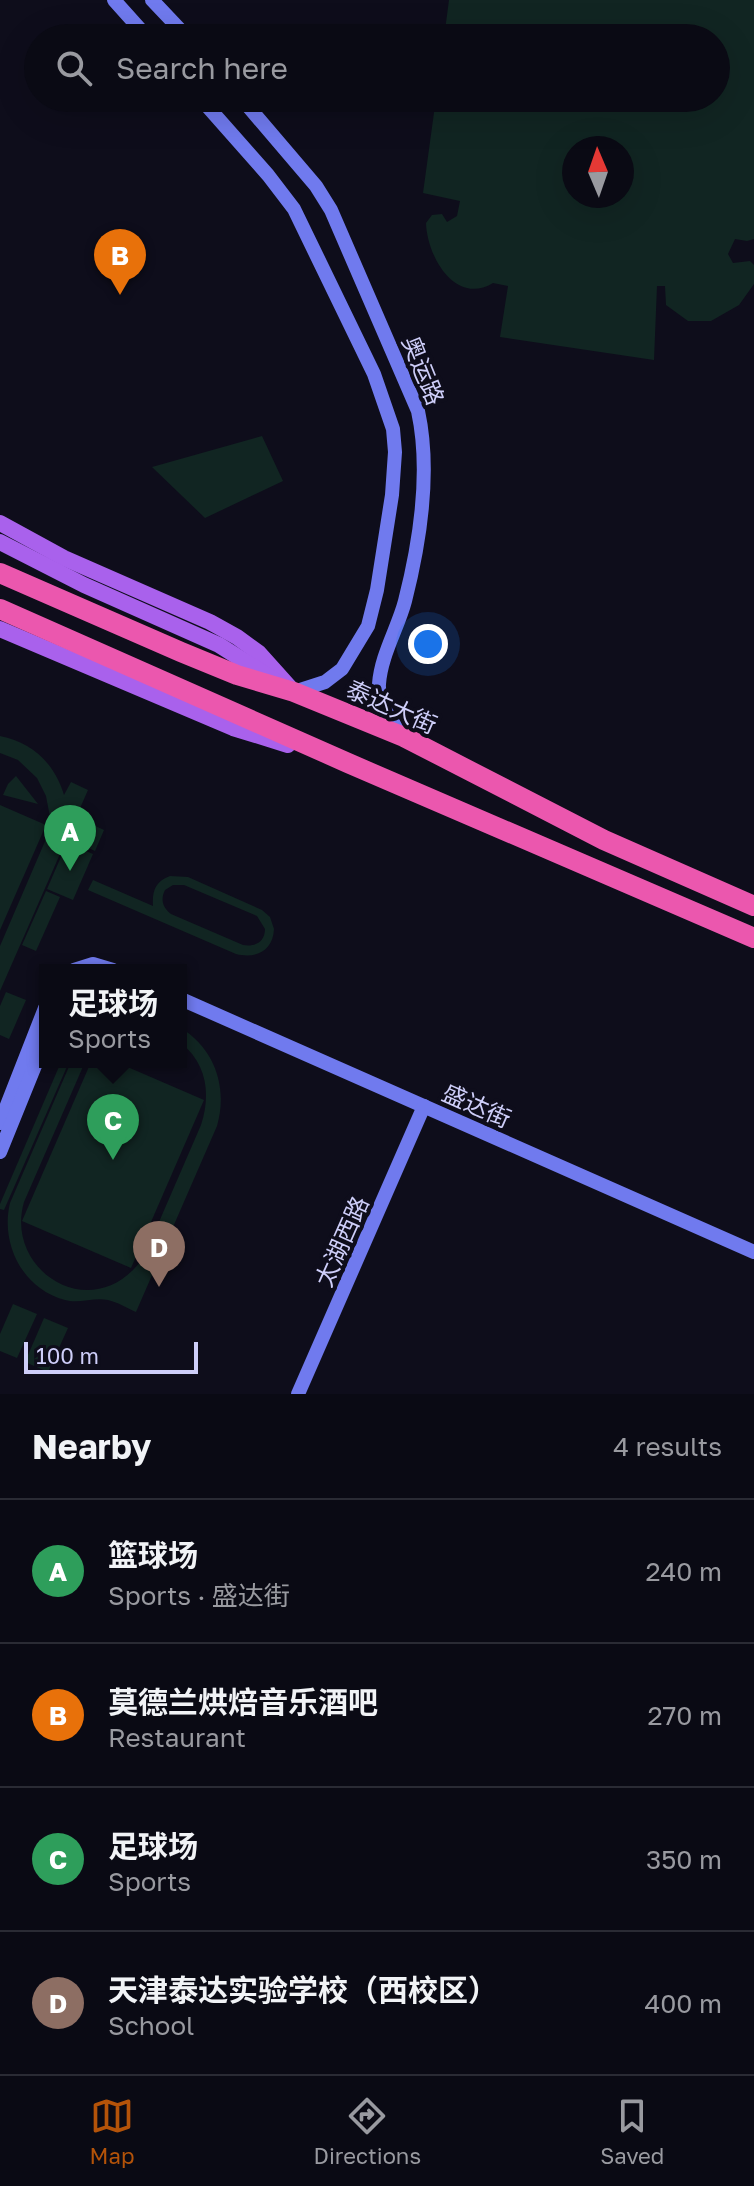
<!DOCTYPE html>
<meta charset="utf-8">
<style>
body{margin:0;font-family:"Golos Text","Noto Sans SC",sans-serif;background:#181822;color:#f1f3f6}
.compass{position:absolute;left:562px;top:136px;width:72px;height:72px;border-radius:50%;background:#0a0a14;box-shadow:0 8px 32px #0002;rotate:358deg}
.scale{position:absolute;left:24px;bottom:20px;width:174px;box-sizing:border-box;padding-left:8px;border:4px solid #cecef9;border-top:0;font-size:22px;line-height:28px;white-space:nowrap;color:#cecef9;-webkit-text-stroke:6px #0e0d1b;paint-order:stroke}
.you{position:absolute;left:428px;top:644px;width:28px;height:28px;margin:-20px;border:6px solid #fff;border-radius:50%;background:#1a73e8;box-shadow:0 0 0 12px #1a73e833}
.badge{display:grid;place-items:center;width:52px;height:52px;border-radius:50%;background:#b45309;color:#fff;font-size:26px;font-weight:700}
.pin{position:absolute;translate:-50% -66px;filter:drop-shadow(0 2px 4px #0008)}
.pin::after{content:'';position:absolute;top:42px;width:28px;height:24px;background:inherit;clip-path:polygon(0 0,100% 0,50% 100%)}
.popup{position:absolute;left:39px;top:964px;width:148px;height:104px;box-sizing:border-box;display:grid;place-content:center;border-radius:0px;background:#0a0a14;filter:drop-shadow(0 2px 6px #0005);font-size:26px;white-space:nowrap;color:#999aa0}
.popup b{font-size:30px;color:#f1f3f6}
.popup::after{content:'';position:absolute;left:50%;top:100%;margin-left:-16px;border:16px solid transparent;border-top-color:#0a0a14}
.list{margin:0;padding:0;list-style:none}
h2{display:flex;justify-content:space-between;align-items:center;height:104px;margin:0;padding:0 32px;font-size:34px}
h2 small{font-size:26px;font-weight:400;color:#999aa0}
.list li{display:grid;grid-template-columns:52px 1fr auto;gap:24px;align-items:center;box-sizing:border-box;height:144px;padding:0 32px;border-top:2px solid #2a2b34}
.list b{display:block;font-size:30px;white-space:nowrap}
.list p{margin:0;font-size:26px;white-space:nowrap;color:#999aa0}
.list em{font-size:26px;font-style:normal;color:#999aa0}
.icon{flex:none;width:44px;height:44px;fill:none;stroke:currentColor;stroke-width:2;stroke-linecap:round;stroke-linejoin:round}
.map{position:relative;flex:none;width:754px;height:1394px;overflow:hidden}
.search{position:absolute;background:#0a0a14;box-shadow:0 8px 32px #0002;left:24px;right:24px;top:24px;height:88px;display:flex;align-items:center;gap:20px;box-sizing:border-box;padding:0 28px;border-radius:44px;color:#999aa0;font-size:30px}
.sheet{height:680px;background:#0a0a14}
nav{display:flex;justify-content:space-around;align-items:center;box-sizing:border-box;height:112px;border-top:2px solid #2a2b34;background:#0a0a14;font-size:22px;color:#999aa0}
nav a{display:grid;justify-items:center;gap:4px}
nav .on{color:#b45309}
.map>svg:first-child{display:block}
</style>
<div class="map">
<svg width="754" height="1394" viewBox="0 0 754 1394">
<rect width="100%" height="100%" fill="#0e0d1b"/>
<g fill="#112522" fill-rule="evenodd">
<path d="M449,0H754V239L747,241L735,239L728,254L733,263L750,261L754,265V284L739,305L711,321H688L666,305L665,286H657L654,360L500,337L508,286L493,283C455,306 427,256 426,223L432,215L442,214L447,222L457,216L460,201L423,193L436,98H716V38H444ZM574,148H622V196H574Z"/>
<path d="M262,436L283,481L205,518L152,467Z"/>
<path d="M0,736C32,742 55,764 64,795L71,782L88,790L0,991V946L46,839L50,817L46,796L37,778L18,760L0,753Z"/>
<path d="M16,776L38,804L3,795L8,784Z"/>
<path d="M0,805L46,825L0,930Z"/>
<path d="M78,818L104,830L95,851L69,839Z"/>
<path d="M67,843L93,854L73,900L47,889Z"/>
<path d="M170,876L188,877L262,910L270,917L274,929C273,951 256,959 236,954L88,890L93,880L153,906C152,892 155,881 170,876ZM173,885H184L257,916L265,929C265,942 255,947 243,945L171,914C163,908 160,900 165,890Z"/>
<path d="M46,891L60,897L36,951L22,945Z"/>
<path d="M6,992L26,1000L9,1039L0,1035V1006Z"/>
<path d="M181,1028C215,1049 228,1088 217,1126L136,1312C127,1308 117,1302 108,1300C94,1297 79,1304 65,1300C23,1289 0,1244 10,1203L71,1062H85L24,1202C5,1268 84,1321 134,1269C148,1255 154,1233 162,1215C175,1185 188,1155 201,1125C211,1094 207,1064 181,1043Z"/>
<path d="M61,1062H69L4,1210L0,1209V1204Z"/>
<path d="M91,1062H116L204,1100L131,1268L22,1221Z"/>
<path d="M13,1304L37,1314L17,1358L0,1351V1334Z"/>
<path d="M44,1318L68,1328L48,1372L25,1362Z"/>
</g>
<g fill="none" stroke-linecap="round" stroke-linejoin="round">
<g stroke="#707aee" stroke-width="14">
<path d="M114,0L148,38"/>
<path d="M152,0L188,38"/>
<path d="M200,98L268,175L294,209L374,374L393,429L395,452L392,495L377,590L368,626L342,669L325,682L294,692"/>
<path d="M241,98L316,186L331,210L418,411C431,471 420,542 405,601C398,628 381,655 379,684C378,702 390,720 401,733"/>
<path d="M74,970L93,964L113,970"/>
<path d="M181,999L754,1252"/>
<path d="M0,1123L45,1008"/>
<path d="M0,1152L45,1041"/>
<path d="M298,1394L424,1106"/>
</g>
<g stroke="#a961ec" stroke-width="16">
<path d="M0,523L64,558L210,622L237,637L259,653L294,692"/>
<path d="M0,542L84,585L219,645L279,683"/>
<path d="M0,629L233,728L288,745"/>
</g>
<g stroke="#eb57ae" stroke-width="20">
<path d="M0,573L181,652L237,675L294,692L404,737L604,840L754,906"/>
<path d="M0,609L348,763L754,938"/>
</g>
</g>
<g text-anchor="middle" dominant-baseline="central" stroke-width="8" stroke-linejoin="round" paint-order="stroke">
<g font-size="24" fill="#cecef9" stroke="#0e0d1b">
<text transform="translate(424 370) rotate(68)">奥运路</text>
<text transform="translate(392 706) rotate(24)">泰达大街</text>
<text transform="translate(477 1105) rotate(24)">盛达街</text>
<text transform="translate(341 1241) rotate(-66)">太湖西路</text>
</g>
</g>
</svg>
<svg class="compass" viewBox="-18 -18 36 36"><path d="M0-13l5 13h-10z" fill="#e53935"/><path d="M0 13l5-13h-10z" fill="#999aa0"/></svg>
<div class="scale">100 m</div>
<div class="you"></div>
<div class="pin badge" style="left:70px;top:871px;background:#2e9e5b">A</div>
<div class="pin badge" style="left:120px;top:295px;background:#e8710a">B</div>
<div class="pin badge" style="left:113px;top:1160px;background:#2e9e5b">C</div>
<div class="popup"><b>足球场</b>Sports</div>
<div class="pin badge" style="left:159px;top:1287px;background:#8d6e63">D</div>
<div class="search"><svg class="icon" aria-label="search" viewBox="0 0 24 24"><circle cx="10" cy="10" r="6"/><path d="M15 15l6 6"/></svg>Search here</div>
</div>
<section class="sheet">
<h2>Nearby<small>4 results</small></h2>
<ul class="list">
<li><span class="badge" style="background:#2e9e5b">A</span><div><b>篮球场</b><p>Sports · 盛达街</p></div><em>240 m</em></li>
<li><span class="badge" style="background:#e8710a">B</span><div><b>莫德兰烘焙音乐酒吧</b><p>Restaurant</p></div><em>270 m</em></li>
<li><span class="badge" style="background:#2e9e5b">C</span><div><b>足球场</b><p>Sports</p></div><em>350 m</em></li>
<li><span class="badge" style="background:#8d6e63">D</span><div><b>天津泰达实验学校（西校区）</b><p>School</p></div><em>400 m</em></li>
</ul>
</section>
<nav>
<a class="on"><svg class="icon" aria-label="map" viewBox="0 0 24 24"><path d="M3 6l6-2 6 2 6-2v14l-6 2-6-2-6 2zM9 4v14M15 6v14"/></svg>Map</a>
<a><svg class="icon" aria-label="directions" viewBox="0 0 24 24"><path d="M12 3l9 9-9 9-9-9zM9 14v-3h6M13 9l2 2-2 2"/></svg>Directions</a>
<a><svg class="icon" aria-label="saved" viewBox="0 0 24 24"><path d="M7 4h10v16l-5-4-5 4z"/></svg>Saved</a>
</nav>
